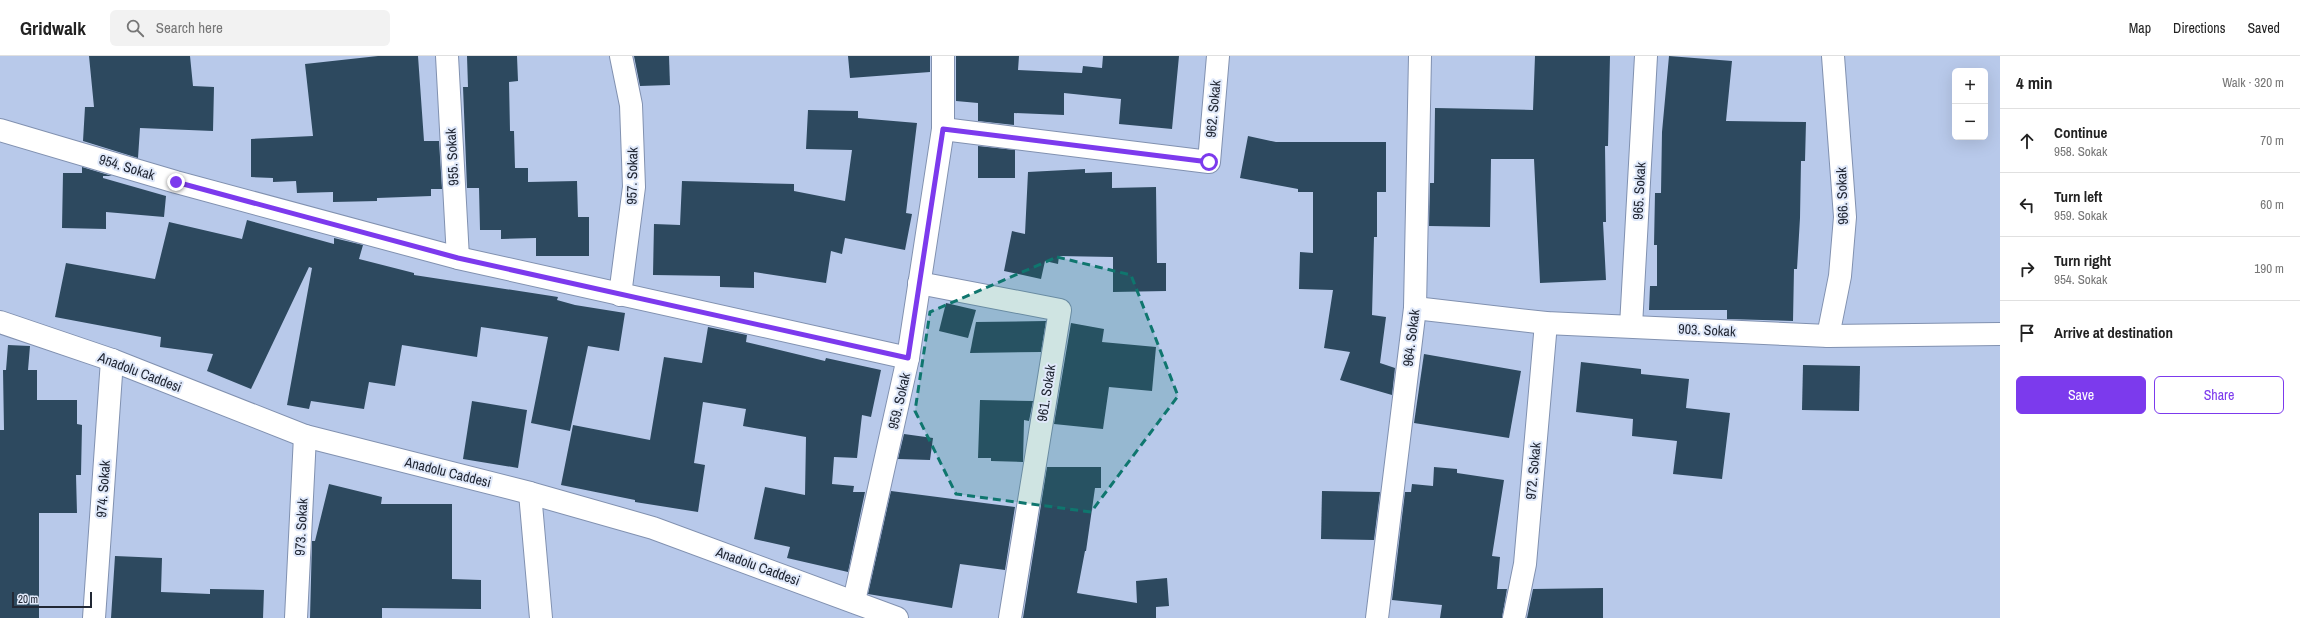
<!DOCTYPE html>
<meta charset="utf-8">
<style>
body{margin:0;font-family:"Archivo Narrow",sans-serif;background:#f2f2f2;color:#222}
.controls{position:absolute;right:12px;top:12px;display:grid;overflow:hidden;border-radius:6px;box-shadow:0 4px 16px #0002}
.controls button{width:36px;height:36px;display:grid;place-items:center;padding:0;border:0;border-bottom:1px solid #e0e0e0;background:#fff;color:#222;font:20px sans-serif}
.scale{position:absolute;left:12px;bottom:10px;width:80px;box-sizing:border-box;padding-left:4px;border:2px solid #212734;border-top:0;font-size:11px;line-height:14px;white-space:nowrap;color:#212734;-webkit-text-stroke:3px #e0e9fa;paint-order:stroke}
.stop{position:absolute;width:12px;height:12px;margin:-9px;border:3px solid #7c3aed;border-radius:50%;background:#fff}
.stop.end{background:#7c3aed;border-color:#fff;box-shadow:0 1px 4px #0008}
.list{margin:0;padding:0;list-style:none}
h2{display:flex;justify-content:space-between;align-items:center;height:52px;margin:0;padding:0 16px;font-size:17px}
h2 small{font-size:13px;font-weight:400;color:#767676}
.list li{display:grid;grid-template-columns:26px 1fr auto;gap:12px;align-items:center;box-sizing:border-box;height:64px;padding:0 16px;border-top:1px solid #e0e0e0}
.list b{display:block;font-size:15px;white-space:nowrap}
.list p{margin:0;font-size:13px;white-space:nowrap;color:#767676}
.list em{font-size:13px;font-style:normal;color:#767676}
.actions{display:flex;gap:8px;padding:12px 16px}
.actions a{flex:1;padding:9px 0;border:1px solid #7c3aed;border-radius:6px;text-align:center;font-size:14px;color:#7c3aed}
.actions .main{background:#7c3aed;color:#fff}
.icon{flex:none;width:22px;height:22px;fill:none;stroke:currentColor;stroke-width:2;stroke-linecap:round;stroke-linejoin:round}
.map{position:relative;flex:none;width:2000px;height:562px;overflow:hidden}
header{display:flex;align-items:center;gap:24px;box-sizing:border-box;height:56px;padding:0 20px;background:#fff;border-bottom:1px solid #e0e0e0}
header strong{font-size:19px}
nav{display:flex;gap:22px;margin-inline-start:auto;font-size:14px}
.search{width:280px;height:36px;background:#f2f2f2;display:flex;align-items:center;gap:10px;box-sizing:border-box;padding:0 14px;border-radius:6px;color:#767676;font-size:15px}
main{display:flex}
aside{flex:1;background:#fff}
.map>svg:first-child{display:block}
</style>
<header>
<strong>Gridwalk</strong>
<div class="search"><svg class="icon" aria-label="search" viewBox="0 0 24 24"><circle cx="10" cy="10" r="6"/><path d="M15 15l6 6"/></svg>Search here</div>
<nav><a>Map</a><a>Directions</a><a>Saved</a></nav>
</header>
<main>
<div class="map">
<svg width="2000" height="562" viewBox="0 0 2000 562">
<rect width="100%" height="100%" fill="#b8c9ea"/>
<g fill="#2d495f">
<path d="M89,0H190L193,30L214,31L213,75L140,72L138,102L83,85L85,51H94Z"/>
<path d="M378,0H418L424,85H439L442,133H431V140L377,142V145L333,146V136L297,137L296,125L273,126V122L251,121V83L313,80L305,8Z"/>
<path d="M467,0H517L518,25L509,26L510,75H514L515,112H528V126L577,125L578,161H589V200H536V182L501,183V174H480L479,132H467L463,31H468Z"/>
<path d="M634,0H669L670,29L640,30Z"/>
<path d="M848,0H930V16L850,22Z"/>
<path d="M956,0H1019L1018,14L1082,17L1083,10L1102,12L1103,0H1179L1172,73L1119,68L1121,43L1064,37V59L1014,57V69L978,65V47L956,45Z"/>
<path d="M1535,0H1610L1608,90H1605L1606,166H1603L1606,224L1540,227L1534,103H1491L1490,171L1429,170L1430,127H1434L1435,52L1533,54Z"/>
<path d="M1669,0L1732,5L1726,65L1806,66L1805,105H1801L1800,162L1797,213H1794L1793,265L1727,263V254H1649L1650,230H1657V189H1654L1655,137H1661L1662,76Z"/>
<path d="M808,54L858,55V62L917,67L906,157L912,158L905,194L845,182L842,198L831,195L826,227L754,216V232L720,231V220L653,219L654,168L680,169L682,125L794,128V135L845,145L852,94L806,93Z"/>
<path d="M1248,80L1276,86H1386V136H1377V181H1374L1372,259L1386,261L1380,307L1395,312L1392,339L1340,324L1350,296L1324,292L1333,234L1299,233L1300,196L1313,197V136H1298V133L1240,122Z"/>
<path d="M978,90L1015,94V122H978Z"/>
<path d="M82,111L112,120H103V122L166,140L164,161L106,156V173L62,172L63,117H82Z"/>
<path d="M1085,113V117L1112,116V132L1156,131L1157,207H1166V235L1113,236V201L1059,200L1058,208L1045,205L1041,223L1004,215L1012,175L1025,178L1028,116Z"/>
<path d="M247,164L334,188V182L363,189L359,203L414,217V219L558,241L557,244L575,249L625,257L619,295L588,290L570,375L531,367L548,281L481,271L477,301L402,289L395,330L369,326L364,353L311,345L309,353L287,349L312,212L309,211L251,333L207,315L213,298L160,291L161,281L55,261L66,207L155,223L169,166L242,183Z"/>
<path d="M946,247L976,254L968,282L939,275Z"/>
<path d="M1046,265L1041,296L970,297L976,266Z"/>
<path d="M1071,267L1104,273L1102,286L1156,291L1152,335L1109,331L1103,373L1054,368Z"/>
<path d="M708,271L747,279L746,286L825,305L826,302L881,314L871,361L862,359L857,402L834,401L832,428L854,430L853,436H865L848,516L787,502L790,491L754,483L765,431L805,439L806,381L743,370L746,353L703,346L694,407L705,409L698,456L635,446V444L561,429L573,369L650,384L664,301L702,307Z"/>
<path d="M8,289L30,290L28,314H37V344H77V368L82,369L81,419H76L77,457H39V562H0V374H4L3,314H6Z"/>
<path d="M1424,298L1521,315L1509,382L1414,367Z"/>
<path d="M1581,306L1641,313V318L1689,323L1686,352L1730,357L1722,423L1673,418L1677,385L1632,380L1633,363L1576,356Z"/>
<path d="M1803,309L1860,310L1859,355L1802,354Z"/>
<path d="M980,344L1033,345L1029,365L1024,364L1023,406L991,405V402H978Z"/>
<path d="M472,345L527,354L518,412L463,403Z"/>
<path d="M904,378L933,382L930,404L898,403Z"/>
<path d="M1047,411H1101V432H1095L1086,495H1085L1077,537L1137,547L1136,525L1167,522L1169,550L1156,551V562H1023Z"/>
<path d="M1434,411L1457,413V417L1504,424L1492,500L1500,501L1497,533H1507L1502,562H1440L1442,549L1392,544L1405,436H1411L1412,428L1433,430Z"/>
<path d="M329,428L382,441L381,448H452V523L481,524V553L382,552V562H310L312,485H315Z"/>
<path d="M891,435L1015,451L1005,514L960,508L952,552L868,538Z"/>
<path d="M1322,435L1380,436L1374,484L1321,483Z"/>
<path d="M115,500L162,502L161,536L210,538V533L264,534L263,562H111Z"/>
<path d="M1603,532V562H1527L1533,533Z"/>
</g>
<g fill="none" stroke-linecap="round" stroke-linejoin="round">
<g stroke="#8191b0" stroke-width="24">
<g id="minor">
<path d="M447,0L458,202"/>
<path d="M943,73L1209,106L1218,0"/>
<path d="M0,74L176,126L458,202L908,302"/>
<path d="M919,227L1060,254L1010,562"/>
<path d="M620,239L634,131L631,49L621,0"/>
<path d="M1415,252L1546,267L1828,280L2000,278"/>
<path d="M1631,270L1646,0"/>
<path d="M1828,280L1840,220L1845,161L1833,0"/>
<path d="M530,437L541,562"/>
<path d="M854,545L908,302L943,73V0"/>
<path d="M94,562L112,304"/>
<path d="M1377,562L1415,252L1420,0"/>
<path d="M1514,562L1525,508L1546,267"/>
</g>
</g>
<g stroke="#8191b0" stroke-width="24">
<g id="tertiary">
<path d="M0,266L112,304L305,380L530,437L653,472L897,562"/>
<path d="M296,562L305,380"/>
</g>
</g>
<use href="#minor" stroke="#fff" stroke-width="22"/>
<use href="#tertiary" stroke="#fff" stroke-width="22"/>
</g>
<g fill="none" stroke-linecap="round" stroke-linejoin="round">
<path stroke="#7c3aed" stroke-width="5" d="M176,126L458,202L908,302L943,73L1209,106"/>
</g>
<path fill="#0f766e" fill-opacity="0.2" stroke="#0f766e" stroke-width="3" stroke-dasharray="8 5" stroke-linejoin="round" d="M1057,201L1131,219L1178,340L1091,456L956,438L915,355L930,256Z"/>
<g text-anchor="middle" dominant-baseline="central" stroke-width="4" stroke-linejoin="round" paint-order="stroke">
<g font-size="14" fill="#212734" stroke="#e0e9fa">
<text transform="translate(1213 53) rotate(-85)">962. Sokak</text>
<text transform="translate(452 101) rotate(-93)">955. Sokak</text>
<text transform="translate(127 111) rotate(17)">954. Sokak</text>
<text transform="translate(632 120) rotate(-89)">957. Sokak</text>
<text transform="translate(1639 135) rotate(-87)">965. Sokak</text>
<text transform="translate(1842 140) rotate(-92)">966. Sokak</text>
<text transform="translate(1707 274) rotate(3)">903. Sokak</text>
<text transform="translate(1411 282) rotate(-83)">964. Sokak</text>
<text transform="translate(140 316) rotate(21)">Anadolu Caddesi</text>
<text transform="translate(1046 337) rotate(-81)">961. Sokak</text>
<text transform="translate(899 345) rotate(-77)">959. Sokak</text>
<text transform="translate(1533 415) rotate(-85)">972. Sokak</text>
<text transform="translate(448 416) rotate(14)">Anadolu Caddesi</text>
<text transform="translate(103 433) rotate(-86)">974. Sokak</text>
<text transform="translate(301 471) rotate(-87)">973. Sokak</text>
<text transform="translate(758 510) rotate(20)">Anadolu Caddesi</text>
</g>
</g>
</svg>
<div class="controls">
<button>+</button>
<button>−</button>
</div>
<div class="scale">20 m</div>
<div class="stop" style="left:1209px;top:106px"></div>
<div class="stop end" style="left:176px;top:126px"></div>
</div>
<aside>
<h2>4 min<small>Walk · 320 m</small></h2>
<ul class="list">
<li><svg class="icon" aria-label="ahead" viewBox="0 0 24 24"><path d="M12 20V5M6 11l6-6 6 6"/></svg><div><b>Continue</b><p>958. Sokak</p></div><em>70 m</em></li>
<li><svg class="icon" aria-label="left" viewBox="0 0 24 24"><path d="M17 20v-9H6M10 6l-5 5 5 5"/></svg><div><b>Turn left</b><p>959. Sokak</p></div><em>60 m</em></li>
<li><svg class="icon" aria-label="right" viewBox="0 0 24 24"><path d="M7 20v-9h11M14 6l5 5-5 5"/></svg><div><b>Turn right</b><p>954. Sokak</p></div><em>190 m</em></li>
<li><svg class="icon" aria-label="arrive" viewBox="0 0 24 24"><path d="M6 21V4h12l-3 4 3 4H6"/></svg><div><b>Arrive at destination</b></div></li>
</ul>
<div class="actions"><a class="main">Save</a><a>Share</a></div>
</aside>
</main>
